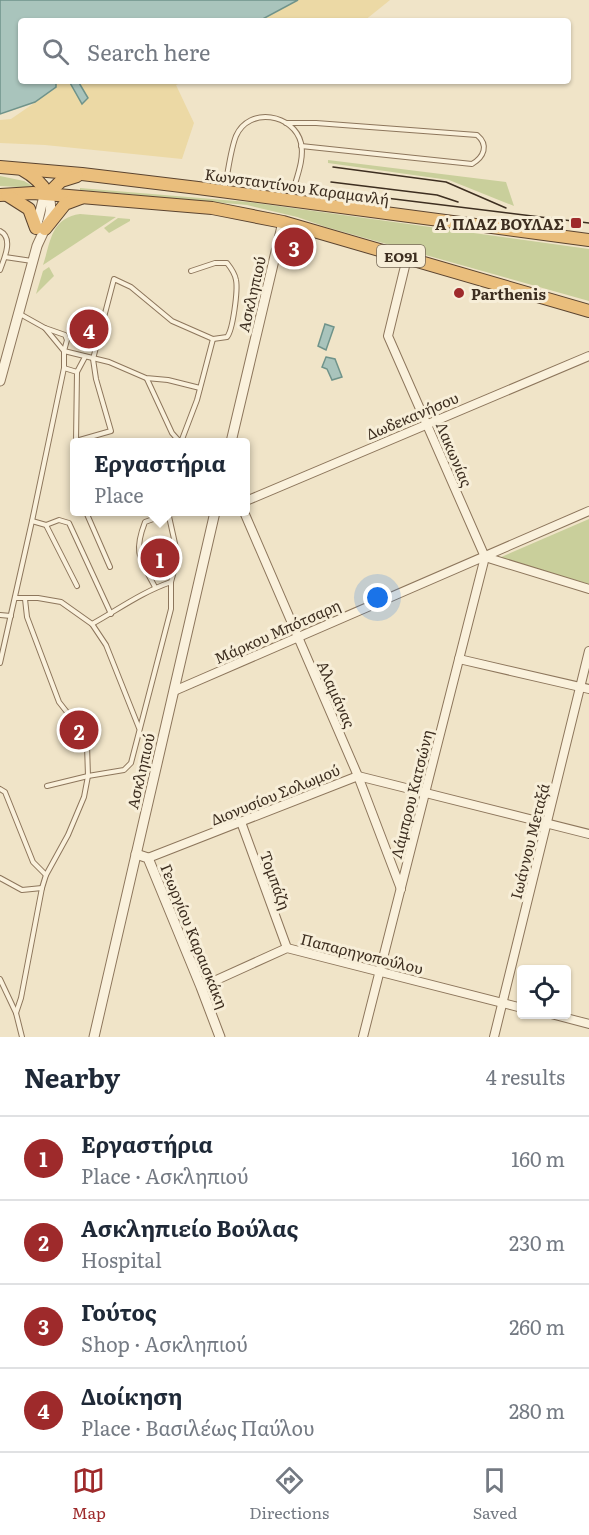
<!DOCTYPE html>
<meta charset="utf-8">
<style>
body{margin:0;font-family:Literata,serif;background:#f6f6f7;color:#1f2937}
.controls{position:absolute;right:18px;bottom:18px;display:grid;overflow:hidden;border-radius:6px;box-shadow:0 2px 4px #0004}
.controls button{width:54px;height:54px;display:grid;place-items:center;padding:0;border:0;border-bottom:2px solid #e0e1e3;background:#fff;color:#1f2937;font:30px sans-serif}
.you{position:absolute;left:378px;top:598px;width:21px;height:21px;margin:-15px;border:4px solid #fff;border-radius:50%;background:#1a73e8;box-shadow:0 0 0 9px #1a73e833}
.badge{display:grid;place-items:center;width:39px;height:39px;border-radius:50%;background:#9e2a2b;color:#fff;font-size:20px;font-weight:700}
.pin{position:absolute;translate:-50% -50%;border:3px solid #fff;box-shadow:0 2px 6px #0006}
.popup{position:absolute;left:70px;top:438px;width:180px;height:78px;box-sizing:border-box;display:grid;place-content:center;border-radius:6px;background:#fff;filter:drop-shadow(0 2px 4px #0005);font-size:20px;white-space:nowrap;color:#747a83}
.popup b{font-size:22px;color:#1f2937}
.popup::after{content:'';position:absolute;left:50%;top:100%;margin-left:-12px;border:12px solid transparent;border-top-color:#fff}
.list{margin:0;padding:0;list-style:none}
h2{display:flex;justify-content:space-between;align-items:center;height:78px;margin:0;padding:0 24px;font-size:26px}
h2 small{font-size:20px;font-weight:400;color:#747a83}
.list li{display:grid;grid-template-columns:39px 1fr auto;gap:18px;align-items:center;box-sizing:border-box;height:84px;padding:0 24px;border-top:2px solid #e0e1e3}
.list b{display:block;font-size:22px;white-space:nowrap}
.list p{margin:0;font-size:20px;white-space:nowrap;color:#747a83}
.list em{font-size:20px;font-style:normal;color:#747a83}
.icon{flex:none;width:33px;height:33px;fill:none;stroke:currentColor;stroke-width:2;stroke-linecap:round;stroke-linejoin:round}
.map{position:relative;flex:none;width:589px;height:1037px;overflow:hidden}
.search{position:absolute;background:#fff;box-shadow:0 2px 4px #0004;left:18px;right:18px;top:18px;height:66px;display:flex;align-items:center;gap:15px;box-sizing:border-box;padding:0 21px;border-radius:6px;color:#747a83;font-size:22px}
.sheet{height:414px;background:#fff}
nav{display:flex;justify-content:space-around;align-items:center;box-sizing:border-box;height:84px;border-top:2px solid #e0e1e3;background:#fff;font-size:16px;color:#747a83}
nav a{display:grid;justify-items:center;gap:3px}
nav .on{color:#9e2a2b}
.map>svg:first-child{display:block}
</style>
<div class="map">
<svg width="589" height="1037" viewBox="0 0 589 1037">
<rect width="100%" height="100%" fill="#f0e4c8"/>
<g fill="#c9cf9b">
<path d="M328,160L506,182L514,206L449,180L328,163Z"/>
<path d="M0,176L24,181L36,188L0,186Z"/>
<path d="M80,188L248,202L589,249V301L326,227L297,217L247,205L80,190Z"/>
<path d="M80,214L116,217L43,265C51,241 51,218 80,214Z"/>
<path d="M118,218L130,219V221L109,233L104,228Z"/>
<path d="M49,267L54,276L36,294L43,271Z"/>
<path d="M589,519V584L499,558Z"/>
</g>
<g fill="#ecd9a5">
<path d="M298,0H390L364,21H259Z"/>
<path d="M56,81H69L82,104L88,98L78,81H185L176,85L194,123L182,159L45,145L0,143V120L11,119L56,88Z"/>
</g>
<g fill="#a9c4bc" stroke="#6f938a" stroke-width="1.5">
<path d="M0,0H298L259,21H21V81H56V87L35,102L0,114Z"/>
<path d="M69,81H78L88,98L82,104Z"/>
<path d="M325,324L334,327L326,350L318,346Z"/>
<path d="M326,357L335,359L342,377L332,380L327,369L322,367Z"/>
</g>
<g fill="none" stroke-linecap="round" stroke-linejoin="round">
<g stroke="#8d765c" stroke-width="6">
<g id="service">
<path d="M286,123H316L477,135C489,145 484,157 472,164L301,146"/>
<path d="M224,191C228,174 230,151 236,136C249,106 294,114 301,143C305,160 295,181 291,198"/>
<path d="M0,231C14,238 4,259 0,270"/>
<path d="M5,257L32,261"/>
<path d="M45,328L65,335L67,340L64,351L109,362L146,378L168,380L200,388"/>
<path d="M64,368L77,372L76,441L111,431L96,379L93,359L114,279L131,287L172,321L213,339L227,337C233,330 238,290 236,280C235,274 231,268 227,263H215L191,271"/>
<path d="M77,372L85,357"/>
<path d="M147,379L172,433L180,442"/>
<path d="M181,442L197,400L213,339"/>
<path d="M74,465V471"/>
<path d="M86,512L110,567"/>
<path d="M32,521L46,525L77,586"/>
<path d="M46,525L59,520L69,523L111,614"/>
<path d="M155,587C140,559 133,553 145,522L167,514"/>
<path d="M15,598H38L61,602L92,624C119,609 142,592 171,582L178,557L168,512"/>
<path d="M0,615L11,616"/>
<path d="M92,624L106,645L139,728"/>
<path d="M0,663L32,521L64,368V351L45,328L20,314"/>
<path d="M47,786L88,776L124,770L131,763L171,609V582"/>
<path d="M0,789L5,792L33,862L46,875"/>
<path d="M0,878L22,890L42,888"/>
<path d="M0,979L16,1013L22,1037"/>
<path d="M16,1013L21,998L42,888L46,875L68,835L84,797L88,776L87,745L77,725L59,702L27,617L25,599"/>
</g>
</g>
<g stroke="#8d765c" stroke-width="10">
<g id="minor">
<path d="M407,258L388,336L485,557L589,589"/>
<path d="M246,501L589,356"/>
<path d="M244,512L358,776L401,889"/>
<path d="M459,659L589,689"/>
<path d="M174,691L589,511"/>
<path d="M241,822L287,948"/>
<path d="M148,858L358,776L589,834"/>
<path d="M201,987L287,948L522,1008"/>
<path d="M551,1014L589,1024"/>
<path d="M363,1037L485,557"/>
<path d="M494,1037L589,651"/>
</g>
</g>
<g stroke="#8d765c" stroke-width="11">
<g id="tertiary">
<path d="M36,228L43,200L48,194"/>
<path d="M0,381L37,246C44,230 56,211 48,194"/>
<path d="M231,442L283,222"/>
<path d="M136,854L148,858L201,987L220,1037"/>
<path d="M94,1037L215,512"/>
</g>
</g>
<g stroke="#5b4430" stroke-width="14">
<g id="trunk">
<path d="M0,167L82,174L198,188L589,240"/>
<path d="M23,170C34,176 42,184 48,194"/>
<path d="M48,194L61,181L77,176"/>
<path d="M0,195L33,193L212,208L283,222L589,311"/>
<path d="M7,195L29,209L36,228"/>
<path d="M45,229L65,204L81,198"/>
</g>
</g>
<use href="#service" stroke="#faf1dc" stroke-width="4"/>
<use href="#minor" stroke="#faf1dc" stroke-width="8"/>
<use href="#tertiary" stroke="#faf1dc" stroke-width="9"/>
<use href="#trunk" stroke="#eabe7c" stroke-width="12"/>
<g stroke="#3d2e20" stroke-width="1.5">
<path d="M333,167L446,182L506,208"/>
<path d="M331,182L437,195L458,202"/>
<path d="M329,191L589,223"/>
</g>
</g>
<g fill="#9e2a2b" stroke="#f7eed8" stroke-width="2">
<rect x="570" y="217" width="12" height="12" rx="3"/>
<circle cx="459" cy="293" r="6"/>
</g>
<g text-anchor="middle" dominant-baseline="central" stroke-width="6" stroke-linejoin="round" paint-order="stroke">
<rect fill="#f7eed8" stroke="#756857" stroke-width="1.5" x="377" y="245" width="48" height="22" rx="4.5"/>
<g font-size="14" font-weight="bold" fill="#3d2e20">
<text x="401" y="256">ΕΟ91</text>
</g>
<g font-size="15" fill="#3d2e20" stroke="#f7eed8">
<text transform="translate(297 186) rotate(8)">Κωνσταντίνου Καραμανλή</text>
<text transform="translate(251 294) rotate(-77)">Ασκληπιού</text>
<text transform="translate(412 415) rotate(-23)">Δωδεκανήσου</text>
<text transform="translate(455 454) rotate(67)">Λακωνίας</text>
<text transform="translate(277 631) rotate(-24)">Μάρκου Μπότσαρη</text>
<text transform="translate(337 694) rotate(66)">Αλαμάνας</text>
<text transform="translate(140 771) rotate(-77)">Ασκληπιού</text>
<text transform="translate(275 794) rotate(-22)">Διονυσίου Σολωμού</text>
<text transform="translate(411 794) rotate(-76)">Λάμπρου Κατσώνη</text>
<text transform="translate(529 841) rotate(-76)">Ιωάννου Μεταξά</text>
<text transform="translate(276 880) rotate(70)">Τομπάζη</text>
<text transform="translate(195 936) rotate(68)">Γεωργίου Καραισκάκη</text>
<text transform="translate(362 953) rotate(14)">Παπαρηγοπούλου</text>
</g>
<g font-size="15" font-weight="bold" fill="#3d2e20" stroke="#f7eed8" text-anchor="end">
<text x="564" y="223">Α' ΠΛΑΖ ΒΟΥΛΑΣ</text>
<text x="471" y="293" text-anchor="start">Parthenis</text>
</g>
</g>
</svg>
<div class="controls">
<button><svg class="icon" aria-label="locate" viewBox="0 0 24 24"><circle cx="12" cy="12" r="6"/><path d="M12 2v4M12 18v4M2 12h4M18 12h4"/></svg></button>
</div>
<div class="you"></div>
<div class="pin badge" style="left:160px;top:558px">1</div>
<div class="popup"><b>Εργαστήρια</b>Place</div>
<div class="pin badge" style="left:79px;top:730px">2</div>
<div class="pin badge" style="left:294px;top:247px">3</div>
<div class="pin badge" style="left:89px;top:329px">4</div>
<div class="search"><svg class="icon" aria-label="search" viewBox="0 0 24 24"><circle cx="10" cy="10" r="6"/><path d="M15 15l6 6"/></svg>Search here</div>
</div>
<section class="sheet">
<h2>Nearby<small>4 results</small></h2>
<ul class="list">
<li><span class="badge">1</span><div><b>Εργαστήρια</b><p>Place · Ασκληπιού</p></div><em>160 m</em></li>
<li><span class="badge">2</span><div><b>Ασκληπιείο Βούλας</b><p>Hospital</p></div><em>230 m</em></li>
<li><span class="badge">3</span><div><b>Γούτος</b><p>Shop · Ασκληπιού</p></div><em>260 m</em></li>
<li><span class="badge">4</span><div><b>Διοίκηση</b><p>Place · Βασιλέως Παύλου</p></div><em>280 m</em></li>
</ul>
</section>
<nav>
<a class="on"><svg class="icon" aria-label="map" viewBox="0 0 24 24"><path d="M3 6l6-2 6 2 6-2v14l-6 2-6-2-6 2zM9 4v14M15 6v14"/></svg>Map</a>
<a><svg class="icon" aria-label="directions" viewBox="0 0 24 24"><path d="M12 3l9 9-9 9-9-9zM9 14v-3h6M13 9l2 2-2 2"/></svg>Directions</a>
<a><svg class="icon" aria-label="saved" viewBox="0 0 24 24"><path d="M7 4h10v16l-5-4-5 4z"/></svg>Saved</a>
</nav>
